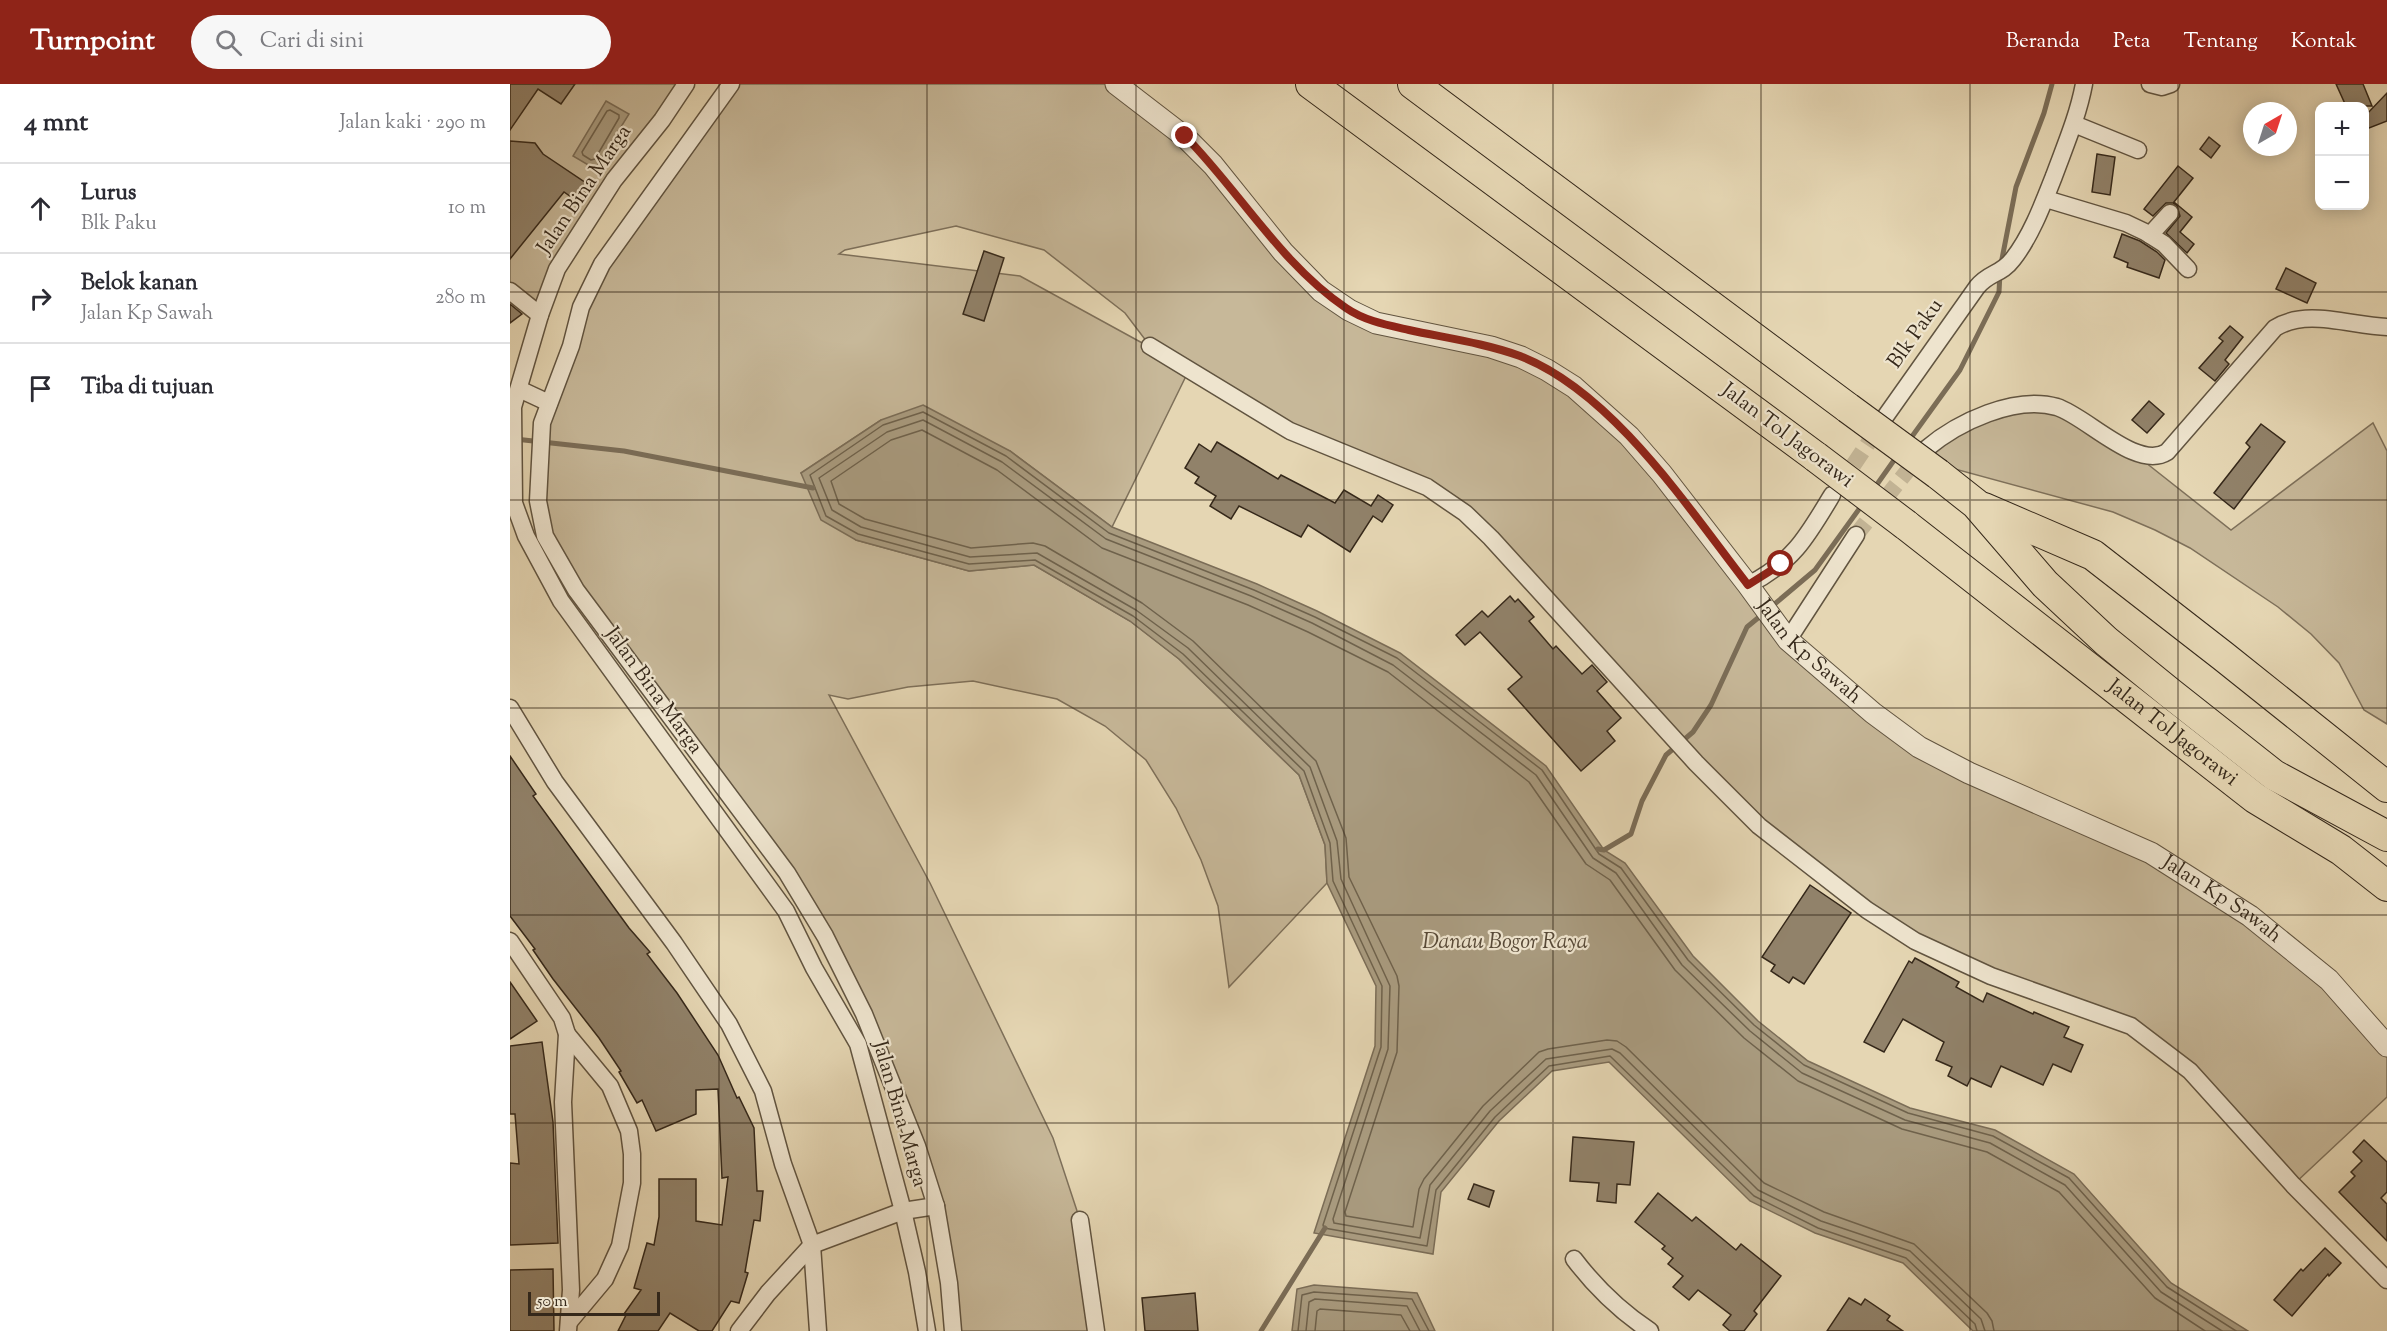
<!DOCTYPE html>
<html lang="id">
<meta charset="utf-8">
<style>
body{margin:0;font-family:"Sorts Mill Goudy",serif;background:#f7f7f7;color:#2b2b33}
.controls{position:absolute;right:18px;top:18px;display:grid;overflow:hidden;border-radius:12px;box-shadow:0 3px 15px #0003}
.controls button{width:54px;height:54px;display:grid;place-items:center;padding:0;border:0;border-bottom:2px solid #e1e1e2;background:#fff;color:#2b2b33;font:30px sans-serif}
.compass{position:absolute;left:1733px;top:18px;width:54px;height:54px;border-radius:50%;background:#fff;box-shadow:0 3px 15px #0003;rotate:39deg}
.scale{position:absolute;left:18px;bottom:15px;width:132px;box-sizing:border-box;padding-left:6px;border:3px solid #35281a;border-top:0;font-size:16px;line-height:21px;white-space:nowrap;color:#35281a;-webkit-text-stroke:4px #eee4ce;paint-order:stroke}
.stop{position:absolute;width:18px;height:18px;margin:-14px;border:4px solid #8f2418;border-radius:50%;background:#fff}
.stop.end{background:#8f2418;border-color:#fff;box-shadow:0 2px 6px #0008}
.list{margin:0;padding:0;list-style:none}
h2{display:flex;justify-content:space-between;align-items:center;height:78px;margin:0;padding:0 24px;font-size:26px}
h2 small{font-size:20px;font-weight:400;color:#7c7c81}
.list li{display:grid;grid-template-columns:39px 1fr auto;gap:18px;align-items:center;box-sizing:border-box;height:90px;padding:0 24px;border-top:2px solid #e1e1e2}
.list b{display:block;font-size:22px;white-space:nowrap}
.list p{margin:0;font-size:20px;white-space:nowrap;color:#7c7c81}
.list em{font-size:20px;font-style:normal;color:#7c7c81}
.icon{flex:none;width:33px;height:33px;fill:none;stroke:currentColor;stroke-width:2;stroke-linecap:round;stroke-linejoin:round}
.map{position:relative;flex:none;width:1877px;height:1247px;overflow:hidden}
header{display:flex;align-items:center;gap:36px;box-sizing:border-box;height:84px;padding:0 30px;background:#8f2418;color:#fff}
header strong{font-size:28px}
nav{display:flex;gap:33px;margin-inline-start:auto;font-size:21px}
.search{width:420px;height:54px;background:#f7f7f7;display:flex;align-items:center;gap:15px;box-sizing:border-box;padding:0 21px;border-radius:33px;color:#7c7c81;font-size:22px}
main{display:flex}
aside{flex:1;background:#fff}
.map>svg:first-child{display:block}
</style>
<header>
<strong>Turnpoint</strong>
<div class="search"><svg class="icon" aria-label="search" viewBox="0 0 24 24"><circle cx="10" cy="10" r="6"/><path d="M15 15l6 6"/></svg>Cari di sini</div>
<nav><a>Beranda</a><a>Peta</a><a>Tentang</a><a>Kontak</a></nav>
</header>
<main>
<aside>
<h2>4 mnt<small>Jalan kaki · 290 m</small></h2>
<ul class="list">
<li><svg class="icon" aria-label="ahead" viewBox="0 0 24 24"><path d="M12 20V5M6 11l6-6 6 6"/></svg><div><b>Lurus</b><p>Blk Paku</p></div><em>10 m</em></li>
<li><svg class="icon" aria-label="right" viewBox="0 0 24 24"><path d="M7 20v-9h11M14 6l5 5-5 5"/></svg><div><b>Belok kanan</b><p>Jalan Kp Sawah</p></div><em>280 m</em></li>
<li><svg class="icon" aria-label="arrive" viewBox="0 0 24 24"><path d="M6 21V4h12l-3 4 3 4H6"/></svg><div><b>Tiba di tujuan</b></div></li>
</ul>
</aside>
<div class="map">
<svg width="1877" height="1247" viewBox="0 0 1877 1247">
<rect width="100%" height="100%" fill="#e5d6b3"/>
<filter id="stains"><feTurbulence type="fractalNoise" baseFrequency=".00333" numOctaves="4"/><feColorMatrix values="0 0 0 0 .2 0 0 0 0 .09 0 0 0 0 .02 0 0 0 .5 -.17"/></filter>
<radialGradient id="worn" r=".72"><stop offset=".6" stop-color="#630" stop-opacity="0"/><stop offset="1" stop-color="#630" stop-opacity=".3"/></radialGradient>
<g fill="#c7b899" stroke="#7e705a" stroke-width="1.5" fill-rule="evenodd">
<path d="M0,0H176L77,137L30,231L0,207Z"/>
<path d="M220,0H605L679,56L838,226L1011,273L1119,352L1272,550L1410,663L1641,769L1740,832L1877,962V1013L1783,1101L1680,987L1621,942L1405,857L1249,742L955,429L780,347L679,286L602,443L500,367L371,336L291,389L346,456L459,487L524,481L620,537L669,575L789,691L815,761L817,799L719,903L708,822L691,776L666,724L636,676L595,642L547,615L463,597L398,603L338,615L319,611L420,799L543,1054L570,1136L586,1247H443L426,1122L315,852L68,509L28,417L32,339L71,223ZM446,142L534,166L615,229L640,262L656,272L510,192L329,170L335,166Z"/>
<path d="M1547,323L1621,367L1721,446L1863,339L1877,367V640L1854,626L1829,579L1801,550L1768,523L1680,464L1645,446L1603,428L1408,375L1454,338Z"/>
</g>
<g fill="#a99b7f" stroke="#7b6d57" stroke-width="1.5">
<path d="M96,17L119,30L85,85L63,72Z"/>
<path d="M413,321L500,367L602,443L747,500L807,527L890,569L1036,682L1094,766L1115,779L1183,872L1248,937L1298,977L1400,1024L1485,1046L1564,1090L1661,1199L1738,1247H1463L1393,1179L1305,1149L1240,1117L1099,978L1042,987L989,1037L931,1108L923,1170L804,1149L865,962L866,902L817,799L815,761L789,691L669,575L620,537L524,481L459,487L346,456L311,436L291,389L371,336Z"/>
<path d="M804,1201L907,1209L925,1247H782L787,1205Z"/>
</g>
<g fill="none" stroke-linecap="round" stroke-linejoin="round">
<g stroke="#6f624c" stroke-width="1.5">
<path d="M100,26L109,31V34L85,75L81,76L73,71L72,68L97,27Z"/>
<path d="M788,1247L792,1211L804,1208L902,1215L919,1247"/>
<path d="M796,1247L799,1218L805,1215L897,1222L910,1247"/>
<path d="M805,1247L807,1227L810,1225L891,1231L900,1247"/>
<path d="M1467,1247L1465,1240L1396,1174L1308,1144L1244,1112L1100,972L1039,982L985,1033L926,1106L917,1162L814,1144L813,1141L871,963L872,902L823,797L820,759L794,687L673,570L623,532L525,476L459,480L348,450L316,432L300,391L373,341L413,328L496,372L599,449L744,506L805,533L887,574L1032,686L1089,770L1111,784L1178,876L1244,941L1294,981L1398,1029L1483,1052L1559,1094L1657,1203L1726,1247"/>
<path d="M1475,1247L1471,1235L1400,1167L1311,1137L1248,1106L1110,969L1102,965L1036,975L980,1027L920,1101L910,1154L824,1139L823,1135L878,965L880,902L831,795L827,757L800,683L678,564L626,526L527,469L460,473L351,443L322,426L309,394L377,348L413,336L492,378L596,455L741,512L802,539L883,581L1026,691L1083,774L1106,789L1172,881L1240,947L1292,989L1395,1036L1480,1059L1555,1101L1651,1208L1712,1247"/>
<path d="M1484,1247L1482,1237L1477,1229L1404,1160L1314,1128L1254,1099L1116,963L1107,957L1097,956L1038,965L1029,968L973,1022L914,1095L909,1105L903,1143L836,1132L835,1128L887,968L889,902L887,892L839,793L836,754L806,677L683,557L632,519L535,462L523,459L461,464L355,435L329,420L321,397L381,356L412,346L487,386L592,464L738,521L798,548L878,588L1019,698L1076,780L1100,796L1165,886L1234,954L1288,997L1392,1045L1477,1068L1549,1108L1645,1214L1695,1247"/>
</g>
<g stroke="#7b6d57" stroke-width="5">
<path d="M1491,180L1506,103L1534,29L1542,0"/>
<path d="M5,355L114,367L303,404"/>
<path d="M1398,358L1450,286L1489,208L1490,189"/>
<path d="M1363,406L1387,372"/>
<path d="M1261,523L1305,486L1352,421"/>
<path d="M1088,765L1094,766L1121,750L1132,717L1156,671L1183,648L1201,621L1237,543L1254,529"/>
<path d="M751,1247L815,1144"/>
</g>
</g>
<g fill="#91826a" stroke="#35281a" stroke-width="1.5">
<path d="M0,0H65L51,20L28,5L0,46Z"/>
<path d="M1826,0H1853L1862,22H1836Z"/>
<path d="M1877,9V37L1854,46V33Z"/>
<path d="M1699,53L1710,62L1701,74L1690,65Z"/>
<path d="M0,57L25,59L33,70L82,103L71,120L54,108L0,175Z"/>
<path d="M1587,70L1605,73L1600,111L1582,108Z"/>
<path d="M1668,82L1683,94L1664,118L1682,133L1670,148L1684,160L1677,169L1656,149L1670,132L1667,122L1663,119H1656L1643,132L1634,125Z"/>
<path d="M1612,150L1630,157L1647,168L1655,176L1649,194L1617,183L1618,179L1604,173Z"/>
<path d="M474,167L494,174L474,237L453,230Z"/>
<path d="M1776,184L1806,199L1797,219L1766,205Z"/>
<path d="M0,220L12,230L0,239Z"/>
<path d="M1720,242L1733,253L1715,276L1719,280L1705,297L1689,284L1713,257L1709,254Z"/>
<path d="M1639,317L1654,330L1637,349L1622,336Z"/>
<path d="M1751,340L1775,358L1724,425L1704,409L1740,363L1736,359Z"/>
<path d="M707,358L768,395L771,391L825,419L834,406L861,422L868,411L883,421L872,438L863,432L840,468L798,441L791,453L729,422L721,435L700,422L706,412L685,399L689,393L675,384L689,360L701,368Z"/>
<path d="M1000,512L1005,518L1008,515L1024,533L1019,537L1043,565L1046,562L1072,590L1082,581L1097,598L1087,607L1111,634L1097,647L1105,657L1071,687L998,605L1012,593L970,548L955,561L946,551L972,527L978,533Z"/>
<path d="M0,672L26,710L23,712L119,844L140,868L137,870L167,909L208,971L227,1014L229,1013L244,1044L247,1107H253L250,1137L244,1136L235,1188L238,1189L229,1219L221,1217L202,1247H189L160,1229L148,1247H108L116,1231L114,1230L131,1206L124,1204L137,1159L144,1161L149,1133V1095H186V1137L212,1141L218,1093L212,1094L208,1005L186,1006V1030L146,1047L132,1016L127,1019L109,988L111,987L89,954L43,895L23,866L25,865L0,832Z"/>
<path d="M1300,801L1341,829L1294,900L1283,893L1279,899L1261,887L1265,881L1252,873Z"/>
<path d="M1405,874L1449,898L1446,903L1473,918L1477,909L1523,930L1524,928L1559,943L1554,953L1573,961L1561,988L1543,980L1533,1001L1491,982L1481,1003L1461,994L1457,1002L1438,992L1442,983L1426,976L1434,958L1393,935L1374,968L1354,958L1399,877L1402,879Z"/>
<path d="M0,898L27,937L0,955Z"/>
<path d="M32,958L43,1038L48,1159L0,1161V1079L9,1080L5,1030H0V962Z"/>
<path d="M1063,1053L1124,1058L1120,1101L1107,1100L1106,1119L1087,1117L1089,1099L1060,1097Z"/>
<path d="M1854,1056L1877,1078V1108L1871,1114L1877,1120V1157L1829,1108L1845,1092L1841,1088L1852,1077L1843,1068Z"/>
<path d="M964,1100L984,1107L979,1123L958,1115Z"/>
<path d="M1148,1109L1182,1137L1186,1133L1226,1166L1231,1160L1271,1192L1244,1227L1247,1230L1234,1247H1220L1213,1241L1221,1231L1188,1206L1179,1216L1163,1203L1173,1192L1158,1180L1163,1174L1152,1165L1155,1162L1125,1138Z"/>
<path d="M1815,1164L1831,1179L1819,1192L1818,1190L1782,1232L1764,1216L1791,1185L1793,1187Z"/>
<path d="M43,1185L44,1247H0V1186Z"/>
<path d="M685,1209L688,1247H635L632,1214Z"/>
<path d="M1339,1214L1351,1221L1355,1215L1380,1232L1377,1236L1393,1247H1317Z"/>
</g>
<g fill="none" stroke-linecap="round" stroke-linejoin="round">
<g stroke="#c2b394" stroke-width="16" stroke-dasharray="16 8" stroke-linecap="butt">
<path d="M1330,401L1371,340"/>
<path d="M1346,451L1411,370"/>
</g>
<g stroke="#615440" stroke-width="19">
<g id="minor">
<path d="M176,0L152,36L104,96L47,185L30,231L3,323L4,419L16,452L51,517L276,827L304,884L348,960L393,1127L407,1188L417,1247"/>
<path d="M221,0L92,180L71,223L61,262L32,339L28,417L35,452L66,506L277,789L315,852L354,930L407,1062L426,1122L439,1199L443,1247"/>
<path d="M1640,0L1652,3L1661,0"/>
<path d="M1564,40L1628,66"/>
<path d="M1536,115L1616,139L1635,148L1654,160L1678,185"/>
<path d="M1640,151L1660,129"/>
<path d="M0,207L30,231"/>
<path d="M640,262L780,347L917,403L955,429L981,454L1186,679L1249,742L1357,826L1405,857L1481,892L1621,942L1680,987L1783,1101L1877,1196"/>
<path d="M9,305L39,319"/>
<path d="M1375,333L1467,203C1479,188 1491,191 1503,175C1521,152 1533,120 1544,92C1555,62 1568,32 1574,0"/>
<path d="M1416,365C1448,338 1505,311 1547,323C1576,332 1627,387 1657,368L1765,244C1797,224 1841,242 1877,243"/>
<path d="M1238,501C1283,478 1297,453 1322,411"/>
<path d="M1278,556L1346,451"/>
<path d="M0,624L45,698L164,859L219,940L253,1007L273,1080L302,1161L308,1247"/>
<path d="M0,857L52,934L57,950L53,1018L61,1206L58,1247"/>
<path d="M57,950L100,1002L119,1047L122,1070V1099L110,1162L95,1195L59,1238"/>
<path d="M570,1136L586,1247"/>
<path d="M1064,1175C1086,1204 1110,1227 1140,1247"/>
<path d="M229,1247L258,1209L302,1161L393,1127L426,1122"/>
</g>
</g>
<g stroke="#615440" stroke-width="23">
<g id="tertiary">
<path id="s1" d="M606,0L675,53L703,81L773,168L811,207L839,226L866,239L981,263L1011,273L1037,286L1064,303L1119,352L1152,390L1238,501L1278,556L1363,629L1409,663L1459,689L1641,769L1740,832L1819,896L1877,962"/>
</g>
</g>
<g stroke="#35281a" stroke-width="32">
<g id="motorway">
<path d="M801,0L1306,373"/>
<path d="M903,0L1338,324"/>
<path d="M1428,390L1466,420L1535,500L1596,557L1660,609L1764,691L1877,752"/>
<path d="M1474,424L1583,471L1713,572L1877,703"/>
<path id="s2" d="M1396,441L1745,714L1831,766L1877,802"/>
</g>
</g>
<use href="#minor" stroke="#eee4ce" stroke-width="16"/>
<use href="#tertiary" stroke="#eee4ce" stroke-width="21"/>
<use href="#motorway" stroke="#e5d6b3" stroke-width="30"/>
<g stroke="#35281a" stroke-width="32" stroke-linecap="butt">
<g id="motorway-bridge">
<path d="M1338,324L1428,390"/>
<path d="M1306,373L1396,441"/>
</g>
</g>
<use href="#motorway-bridge" stroke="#e5d6b3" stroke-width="30"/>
</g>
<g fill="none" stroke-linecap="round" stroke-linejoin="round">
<path stroke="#8f2418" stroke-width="8" d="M675,52C730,108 771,180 836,224C855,237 877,241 899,246C936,254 974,259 1010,272C1103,308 1178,424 1238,501L1271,480"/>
</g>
<path fill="none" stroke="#35281a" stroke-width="1.5" stroke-opacity="0.55" d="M209,0V1247M417,0V1247M626,0V1247M834,0V1247M1043,0V1247M1251,0V1247M1460,0V1247M1668,0V1247M0,208H1877M0,416H1877M0,624H1877M0,831H1877M0,1039H1877"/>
<g text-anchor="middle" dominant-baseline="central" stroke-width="4.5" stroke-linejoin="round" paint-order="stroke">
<g font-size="21" fill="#35281a" stroke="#eee4ce">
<text transform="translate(75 106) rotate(-56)">Jalan Bina Marga</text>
<text transform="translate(1406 250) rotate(-55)">Blk Paku</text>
<text transform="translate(1277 352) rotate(37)">Jalan Tol Jagorawi</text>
<text stroke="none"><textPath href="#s1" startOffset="922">Jalan Kp Sawah</textPath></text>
<text transform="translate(143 607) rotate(54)">Jalan Bina Marga</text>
<text stroke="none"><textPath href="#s2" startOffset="338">Jalan Tol Jagorawi</textPath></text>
<text stroke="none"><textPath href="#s1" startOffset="1408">Jalan Kp Sawah</textPath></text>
<text transform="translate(389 1030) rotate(74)">Jalan Bina Marga</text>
</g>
<g font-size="22" font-style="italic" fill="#584a38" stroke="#eee4ce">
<text x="995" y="859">Danau Bogor Raya</text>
</g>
</g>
<rect width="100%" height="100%" filter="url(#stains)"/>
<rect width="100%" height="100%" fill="url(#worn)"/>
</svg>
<div class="controls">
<button>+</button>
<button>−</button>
</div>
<svg class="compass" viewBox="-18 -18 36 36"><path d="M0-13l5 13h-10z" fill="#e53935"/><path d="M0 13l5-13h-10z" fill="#7c7c81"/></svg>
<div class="scale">50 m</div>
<div class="stop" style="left:1271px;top:480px"></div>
<div class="stop end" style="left:675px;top:52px"></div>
</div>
</main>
